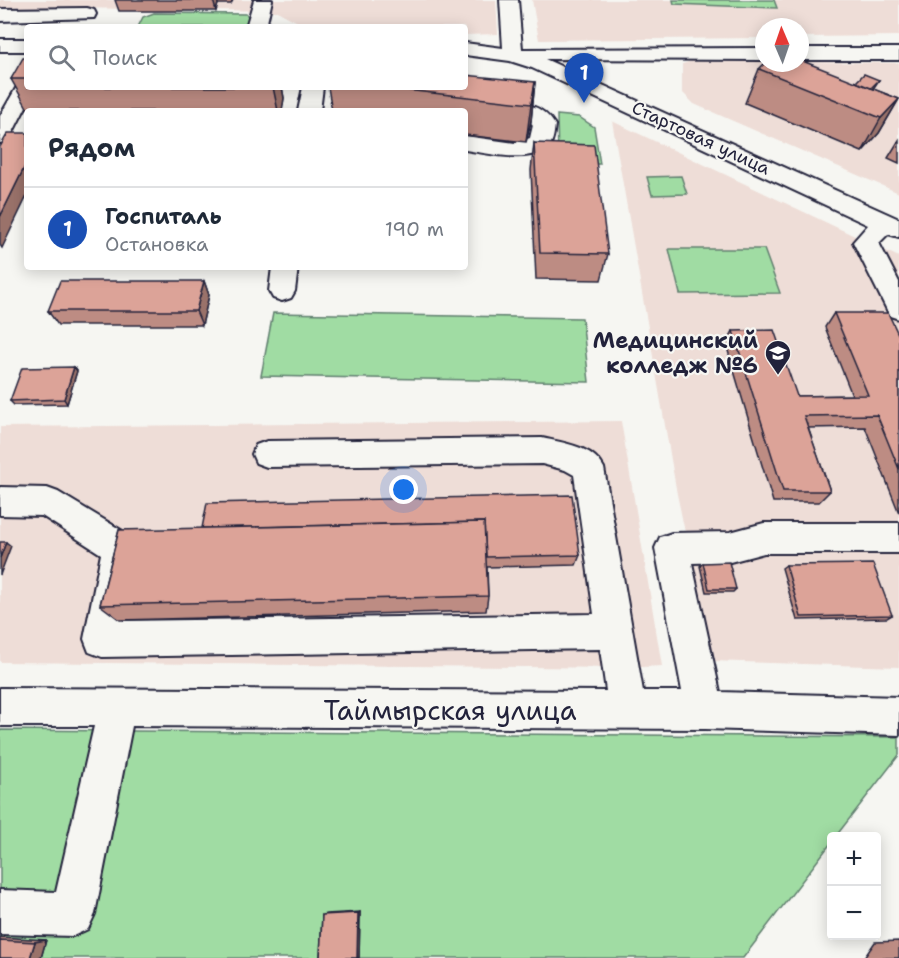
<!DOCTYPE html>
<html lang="ru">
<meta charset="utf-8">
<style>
body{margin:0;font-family:"Shantell Sans",sans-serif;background:#f6f6f7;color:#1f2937}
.controls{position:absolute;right:18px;bottom:18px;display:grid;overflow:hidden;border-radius:6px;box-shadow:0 3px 15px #0003}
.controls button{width:54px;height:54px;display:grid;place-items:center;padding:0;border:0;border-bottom:2px solid #e0e1e3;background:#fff;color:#1f2937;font:30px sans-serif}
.compass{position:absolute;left:755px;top:18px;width:54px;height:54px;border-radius:50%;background:#fff;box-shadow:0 3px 15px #0003;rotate:358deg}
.you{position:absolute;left:404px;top:490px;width:21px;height:21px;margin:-15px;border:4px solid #fff;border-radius:50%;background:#1a73e8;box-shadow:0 0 0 9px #1a73e833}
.badge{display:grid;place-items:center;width:39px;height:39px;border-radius:50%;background:#0b8043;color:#fff;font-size:20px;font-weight:700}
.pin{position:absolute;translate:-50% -50px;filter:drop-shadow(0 2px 3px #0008)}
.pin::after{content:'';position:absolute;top:32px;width:21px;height:18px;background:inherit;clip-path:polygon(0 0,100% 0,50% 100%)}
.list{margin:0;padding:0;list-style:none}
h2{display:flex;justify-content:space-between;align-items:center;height:78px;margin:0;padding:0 24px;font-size:26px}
h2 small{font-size:20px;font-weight:400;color:#747a83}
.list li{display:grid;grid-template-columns:39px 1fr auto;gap:18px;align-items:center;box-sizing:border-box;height:84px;padding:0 24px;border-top:2px solid #e0e1e3}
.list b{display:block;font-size:22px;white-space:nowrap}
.list p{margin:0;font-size:20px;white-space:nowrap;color:#747a83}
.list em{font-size:20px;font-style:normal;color:#747a83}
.icon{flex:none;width:33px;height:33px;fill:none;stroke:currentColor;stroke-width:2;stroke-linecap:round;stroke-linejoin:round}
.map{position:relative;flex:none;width:899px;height:958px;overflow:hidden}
.search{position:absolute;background:#fff;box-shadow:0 3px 15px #0003;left:24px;top:24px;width:444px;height:66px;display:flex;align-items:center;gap:15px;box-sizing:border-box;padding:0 21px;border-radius:6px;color:#747a83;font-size:22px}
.panel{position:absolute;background:#fff;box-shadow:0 3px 15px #0003;left:24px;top:108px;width:444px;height:162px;border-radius:6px}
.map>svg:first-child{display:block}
</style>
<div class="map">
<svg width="899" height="958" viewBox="0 0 899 958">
<rect width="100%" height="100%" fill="#f6f6f2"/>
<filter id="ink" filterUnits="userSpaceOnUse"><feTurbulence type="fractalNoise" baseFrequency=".0167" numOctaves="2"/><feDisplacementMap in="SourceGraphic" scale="12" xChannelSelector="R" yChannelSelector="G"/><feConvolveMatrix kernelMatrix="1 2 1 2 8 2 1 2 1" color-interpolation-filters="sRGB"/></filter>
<g filter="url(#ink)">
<g fill="#eeddd7">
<path d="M0,0H496L498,34L465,35V27H307L277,11L0,7Z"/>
<path d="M532,0H899V36L800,37V27H764V38L539,40Z"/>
<path d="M692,61L899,63V193L694,104L682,92V64Z"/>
<path d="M612,121L899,257V667L712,661L677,494Z"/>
<path d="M621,421L662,666L622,668L0,662V427Z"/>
</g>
<g fill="#a0dca3" stroke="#617f6f" stroke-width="1.5">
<path d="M673,0H774L777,8L674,4Z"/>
<path d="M154,13L246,14L250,18L248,27H138L143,17Z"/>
<path d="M557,115L579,117L594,127L600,164H573L558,158Z"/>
<path d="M681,176L687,194L652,195L647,177Z"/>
<path d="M669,249H764L780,293L680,294Z"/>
<path d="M273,313L582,318L589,382L261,376Z"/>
<path d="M0,730L899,737V755L836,836H832L831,843L743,958H0Z"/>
</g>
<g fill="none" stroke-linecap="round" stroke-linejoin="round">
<g stroke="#22223b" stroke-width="4">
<g id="minor">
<path d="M254,0H272L266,27H246Z"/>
<path d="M500,0H518L522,49L764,48V60L545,59L899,219V237L888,234L879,243L899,282V319L890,316L853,242L868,225L532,68L510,61L465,55V43L503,48Z"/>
<path d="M87,8L94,10L96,14L94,18L0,21V9Z"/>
<rect x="0" y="39" width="27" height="12"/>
<rect x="800" y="48" width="99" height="12"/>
<path d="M27,79V87H36L11,136L8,141L0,143V116L20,81Z"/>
<path d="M303,87H323L320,111H298Z"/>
<path d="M491,100C516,102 541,101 555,125C554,131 554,138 551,143C536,166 487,153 465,150V136L515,143L530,138L533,125C521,110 500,115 483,111L480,106L483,101Z"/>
<path d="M272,267H298L295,291L291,298L282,301L273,298L269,291Z"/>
<path d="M542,438C564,443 593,446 604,468L643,691H682L655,548L660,537L672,533L730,532L764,523H899V553H764L730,562L692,563L720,692L899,697V735L705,729L132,726L95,914L88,929L73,936L0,934V890L56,892L94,726H0V688L606,691L600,649L102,657L89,652L84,639L101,554L42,516L0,515V487L47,488L58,492L131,536L136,547L123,621L594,614L574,475L565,470L542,464L267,467L256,463L252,454L256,445L267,441Z"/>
</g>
</g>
<use href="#minor" fill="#f6f6f2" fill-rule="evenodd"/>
</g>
<g fill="#bd8c83" stroke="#22223b" stroke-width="1.5">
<path d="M115,0H233L231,4H218L216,11H119Z"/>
<path d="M27,58V87H282L284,98L282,111H29L11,79Z"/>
<path d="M759,69L856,82L879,80L873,89L899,99L879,133L862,152L745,103Z"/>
<path d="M535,82L531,121L526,142L465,135V111H332L328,87H465Z"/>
<path d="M899,140V163L888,158Z"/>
<path d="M534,143L608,254L601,280L536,279L531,170Z"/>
<path d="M204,281L209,295L202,325H58L48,311Z"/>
<path d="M834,313L899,336V513L865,427L808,428L830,491L819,502H773L726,344L733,331L797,396L852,395L825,327Z"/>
<path d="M74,367L77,371L67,404L14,405L10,401Z"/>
<path d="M119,530L580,555L576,565L487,567L488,596L486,611L120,620L100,605Z"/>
<path d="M703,563L736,589L733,592H706L700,566Z"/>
<path d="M786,565L892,615L887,618L797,620L782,568Z"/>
<path d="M360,912L359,958H320L322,915L326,914Z"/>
<path d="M0,937L46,940L41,958H0Z"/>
<path d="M899,941V958H864L875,942Z"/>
</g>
<g fill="#9a726a" stroke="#22223b" stroke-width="1.5">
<path d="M213,0H217L218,4L216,11Z"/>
<path d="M535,82L531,121L526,142L531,104Z"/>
<path d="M273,87H282L284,98L282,111H278Z"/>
<path d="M899,99L879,133L862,152L881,118Z"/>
<path d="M27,162V196L2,248L0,245V217Z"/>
<path d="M204,281L209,295L202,325L196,311Z"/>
<path d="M74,367L77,371L67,404L64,399Z"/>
<path d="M6,542L11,546L0,575V558Z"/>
<path d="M360,912L359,958H357L358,913Z"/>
<path d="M46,940L41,958H30L35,942Z"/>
</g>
<g fill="#dca398" stroke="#22223b" stroke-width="1.5">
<path d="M23,58H27V79H11Z"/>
<path d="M800,60L899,99L881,118L759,69L765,63H800Z"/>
<path d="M864,74L879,80L871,88L856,82Z"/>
<path d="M465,75L535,82L531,104L379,87H465Z"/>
<path d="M8,133H27V162L0,217V147Z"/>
<path d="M534,143L594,145L608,254L540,253Z"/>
<path d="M60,281H204L196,311H48Z"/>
<path d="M834,313H888L899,336V469L877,415L804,416L830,491H783L733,331L774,330L797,396L868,395Z"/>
<path d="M74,367L64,399L10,401L22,368Z"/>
<path d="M572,495L580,555L486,557L484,522L202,528L207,503Z"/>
<path d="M484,522L488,596L100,605L119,530Z"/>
<path d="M0,542H6L0,558Z"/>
<path d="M729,562L736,589H709L703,563Z"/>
<path d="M873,564L892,615L801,617L786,565Z"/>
<path d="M358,913L357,958H320L322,915Z"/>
<path d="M0,940L35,942L30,958H0Z"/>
</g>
</g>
<defs>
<g id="university-pin" transform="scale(1.35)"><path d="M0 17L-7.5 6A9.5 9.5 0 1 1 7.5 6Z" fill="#22223b" stroke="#f6f6f2"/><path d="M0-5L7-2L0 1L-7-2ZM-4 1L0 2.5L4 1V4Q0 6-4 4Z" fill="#fff"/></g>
</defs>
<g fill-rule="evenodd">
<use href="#university-pin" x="778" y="353"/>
</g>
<g text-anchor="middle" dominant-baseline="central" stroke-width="4.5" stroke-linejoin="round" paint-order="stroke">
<g font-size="18" fill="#22223b" stroke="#f6f6f2">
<text transform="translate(701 138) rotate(25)">Стартовая улица</text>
</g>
<g font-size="22" font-weight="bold" fill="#22223b" stroke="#f6f6f2" text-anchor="end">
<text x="758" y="340">Медицинский<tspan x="758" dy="25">колледж №6</tspan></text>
</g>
<g font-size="27" fill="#22223b" stroke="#f6f6f2">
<text x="450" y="710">Таймырская улица</text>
</g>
</g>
</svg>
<div class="controls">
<button>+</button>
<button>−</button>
</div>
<svg class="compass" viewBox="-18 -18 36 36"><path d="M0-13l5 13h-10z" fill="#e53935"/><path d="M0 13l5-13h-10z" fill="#747a83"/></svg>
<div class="you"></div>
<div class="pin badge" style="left:584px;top:103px;background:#1a4fb4">1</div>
<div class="search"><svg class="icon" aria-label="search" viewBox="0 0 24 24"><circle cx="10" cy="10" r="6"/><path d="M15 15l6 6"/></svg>Поиск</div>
<section class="panel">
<h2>Рядом<small></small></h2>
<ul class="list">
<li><span class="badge" style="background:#1a4fb4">1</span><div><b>Госпиталь</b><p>Остановка</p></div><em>190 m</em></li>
</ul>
</section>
</div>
